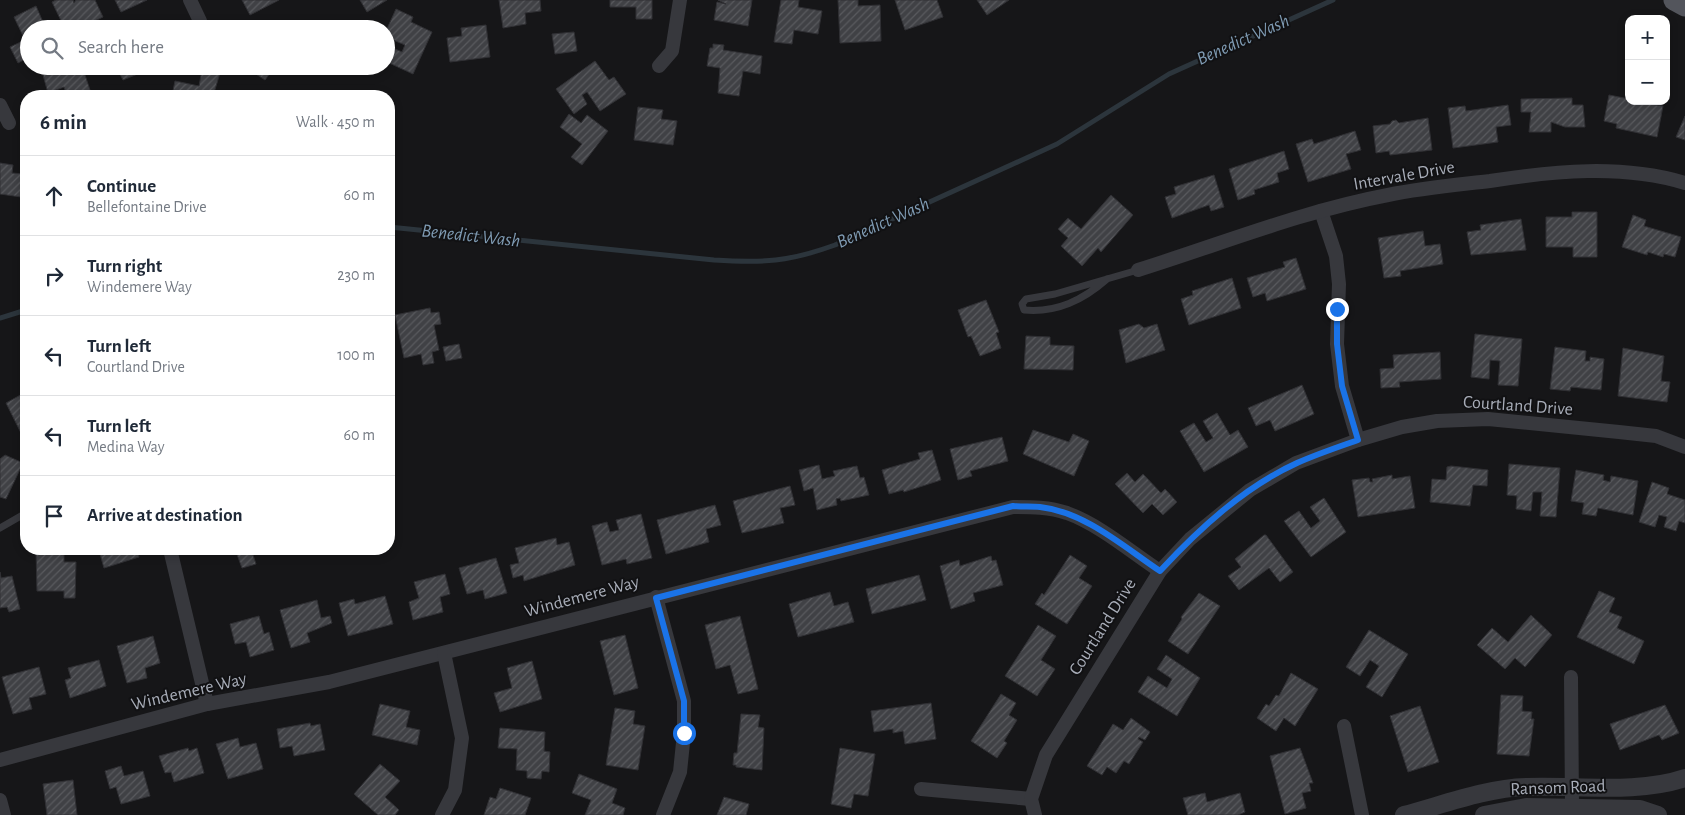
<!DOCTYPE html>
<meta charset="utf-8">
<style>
body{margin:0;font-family:"Alegreya Sans",sans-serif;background:#f6f6f7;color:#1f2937}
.controls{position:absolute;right:15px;top:15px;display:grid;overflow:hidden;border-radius:10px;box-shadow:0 2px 8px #0003}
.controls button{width:45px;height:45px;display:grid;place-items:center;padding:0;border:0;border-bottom:1px solid #e0e1e3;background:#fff;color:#1f2937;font:25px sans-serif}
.stop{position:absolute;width:15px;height:15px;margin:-11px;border:4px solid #1a73e8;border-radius:50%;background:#fff}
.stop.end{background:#1a73e8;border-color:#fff;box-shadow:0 1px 5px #0008}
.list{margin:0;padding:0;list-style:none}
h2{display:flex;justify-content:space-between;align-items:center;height:65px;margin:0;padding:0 20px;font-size:21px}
h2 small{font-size:16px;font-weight:400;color:#747a83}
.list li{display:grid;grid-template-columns:32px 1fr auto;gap:15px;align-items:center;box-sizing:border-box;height:80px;padding:0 20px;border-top:1px solid #e0e1e3}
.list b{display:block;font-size:19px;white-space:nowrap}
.list p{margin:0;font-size:16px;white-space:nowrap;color:#747a83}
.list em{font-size:16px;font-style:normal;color:#747a83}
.icon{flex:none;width:28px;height:28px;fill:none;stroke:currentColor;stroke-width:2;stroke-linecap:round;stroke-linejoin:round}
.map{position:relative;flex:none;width:1685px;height:815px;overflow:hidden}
.search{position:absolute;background:#fff;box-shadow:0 2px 8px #0003;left:20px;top:20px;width:375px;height:55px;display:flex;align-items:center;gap:12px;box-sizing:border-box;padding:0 18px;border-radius:28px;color:#747a83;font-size:19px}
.panel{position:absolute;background:#fff;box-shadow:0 2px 8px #0003;left:20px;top:90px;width:375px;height:465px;border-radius:20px}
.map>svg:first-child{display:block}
</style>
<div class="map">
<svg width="1685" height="815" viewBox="0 0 1685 815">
<defs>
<pattern id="building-hatch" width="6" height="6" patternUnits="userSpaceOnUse" patternTransform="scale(1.25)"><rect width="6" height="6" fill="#404145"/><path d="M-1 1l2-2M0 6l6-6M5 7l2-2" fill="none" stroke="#595a5e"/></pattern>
</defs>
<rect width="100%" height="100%" fill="#161618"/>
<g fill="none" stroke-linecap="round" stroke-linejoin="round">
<g stroke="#2c353c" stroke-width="5">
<path d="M389,227L714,260C764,263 788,262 835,245L1057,144L1169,74L1333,0"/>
<path d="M0,318L26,310"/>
</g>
</g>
<g fill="url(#building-hatch)" stroke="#303034">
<path d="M56,0H73L74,3L76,0H95L103,17L78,29H65L52,2Z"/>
<path d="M115,0H147L121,12Z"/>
<path d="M242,0H279L250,15Z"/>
<path d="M360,0H387L367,12Z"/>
<path d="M499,0H540L541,11L525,13L526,24L503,28Z"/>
<path d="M610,0H652V19H636V7H610Z"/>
<path d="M718,0H752L748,26L714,20L717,2L726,4Z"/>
<path d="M781,0H799L798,7L822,11L818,34L794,30L792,44L774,42Z"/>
<path d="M838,0H858V6L880,5L881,41L840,43Z"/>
<path d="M895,0H937L943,17L905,30Z"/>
<path d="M977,0H1009L987,15Z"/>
<path d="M36,6L46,29H29V57L18,63L10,47L25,40L14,17Z"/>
<path d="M396,9L413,17L411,22L432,32L413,74L387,62L393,48L402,52L405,45L386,37V31Z"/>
<path d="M486,25L490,57L450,62L447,38L462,36L461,28Z"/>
<path d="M574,32L577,51L555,54L552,34Z"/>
<path d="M713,44L724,45L723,50L762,56L760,74L743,71L739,96L718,93L720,68L707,66L710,48H713Z"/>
<path d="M595,61L609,80L614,77L626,94L600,111L587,92L582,95L587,104L574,114L556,89Z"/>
<path d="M58,66H82L92,96H67L64,87L48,93L43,75L59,70Z"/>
<path d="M157,66L123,80L116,67V66Z"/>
<path d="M244,66H275L265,80Z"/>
<path d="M202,70L220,73L213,96H172L175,81L199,86Z"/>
<path d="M1609,95L1629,99V101L1663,106L1657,137L1616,128L1617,124L1604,121Z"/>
<path d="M1572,98V105H1583L1585,127H1565L1551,122V132H1529L1531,112H1521V99Z"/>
<path d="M1508,105L1511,125L1496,127L1498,142L1453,148L1448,108L1465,106L1466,111Z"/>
<path d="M638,107L663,110L661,119L677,121L673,145L634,140Z"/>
<path d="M569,114L581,123L587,115L608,131L582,165L571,157L582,144L560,127Z"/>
<path d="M1685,116V140L1676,137Z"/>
<path d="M1428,118L1432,150L1390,155L1389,151L1376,153L1373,126L1390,124L1392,121L1396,120L1399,123Z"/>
<path d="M1355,131L1361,150L1346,154L1351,169L1308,182L1296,144L1312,139L1314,144Z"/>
<path d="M1284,151L1289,169L1277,173L1279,182L1254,190L1255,194L1238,200L1229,169Z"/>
<path d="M0,163L13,165L12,173L24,174L21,197L0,194Z"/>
<path d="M1214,175L1224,207L1211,211L1209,205L1172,218L1165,197L1176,194L1174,187Z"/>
<path d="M1111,195L1133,215L1101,252L1098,248L1082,266L1061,246L1068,238L1058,229L1068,218L1081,229Z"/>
<path d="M1572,212H1597V257H1573V247H1546V217H1572Z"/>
<path d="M1633,215L1646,220L1644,226L1681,237L1675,257L1664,254L1663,257L1648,252L1647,255L1622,247Z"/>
<path d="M1521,219L1526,250L1471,255L1467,232L1481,230L1480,225Z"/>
<path d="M1423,231L1425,246L1440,244L1443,264L1400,271L1401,276L1384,278L1378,238Z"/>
<path d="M1296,258L1306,289L1267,301L1265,293L1253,297L1247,278L1285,267L1283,262Z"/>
<path d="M1232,278L1241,308L1189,325L1181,299L1193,295L1192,291Z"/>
<path d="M986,300L999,332L996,333L1001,348L980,356L971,336L968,337L958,310Z"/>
<path d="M430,308L431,313L439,312L441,324L434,325L439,350L432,352L434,363L423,365L421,354L404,358L395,315Z"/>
<path d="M1139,324L1144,328L1157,324L1165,350L1126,363L1119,330Z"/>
<path d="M1475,334L1522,339L1518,386L1498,385L1500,361L1490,360L1489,379L1471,377Z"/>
<path d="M1026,336L1050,337V345L1074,346L1073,370L1024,369Z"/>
<path d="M459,344L462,358L446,361L443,347Z"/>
<path d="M1555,347L1586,351L1585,361H1590V357L1604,359L1601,390L1571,387L1570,391L1550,389Z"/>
<path d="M1623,348L1664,356L1661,381L1670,382L1667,402L1618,396Z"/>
<path d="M1440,352L1441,379L1399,382L1400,387L1381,388L1380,369L1394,368L1393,355Z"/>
<path d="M1302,385L1314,414L1275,431L1270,420L1256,426L1248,408Z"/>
<path d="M26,392V443L6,403Z"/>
<path d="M1217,413L1230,435L1238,430L1248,447L1204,472L1180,431L1194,423L1206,442L1213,438L1203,421Z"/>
<path d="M1033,430L1069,442L1073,434L1089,441L1074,476L1023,454Z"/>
<path d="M1002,437L1008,461L970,471L972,476L958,480L950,449Z"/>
<path d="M932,450L941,480L904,492L903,490L889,494L882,470L920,459L918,453Z"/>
<path d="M5,455L23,463L6,499L0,497V459Z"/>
<path d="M1509,464L1560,468L1556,517L1540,516L1542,492H1533L1531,511L1516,509L1517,496L1507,495Z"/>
<path d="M819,465L822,479L835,476L833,471L857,466L860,478L864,477L869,495L841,501L840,498L836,499L837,505L817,510L813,488L804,491L799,470Z"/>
<path d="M1451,466L1488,470L1487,486L1473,485L1470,506L1430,502L1432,479L1446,480L1447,467Z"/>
<path d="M1576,470L1604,475L1603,480L1610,482L1611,476L1638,481L1633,515L1598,508L1596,516L1582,514L1584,503L1571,501Z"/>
<path d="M1127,473L1135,482L1143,474L1161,493L1165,489L1177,502L1163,515L1152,504L1143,513L1115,484Z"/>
<path d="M1392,475V479L1410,476L1415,508L1358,517L1352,480L1369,478L1370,482H1373L1372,479Z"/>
<path d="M1652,482L1669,488L1667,494L1685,500V523L1679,521L1676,531L1664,527L1667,517L1659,515L1655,527L1639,522Z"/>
<path d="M790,486L795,505L780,508L784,523L742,533L733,501Z"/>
<path d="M1324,498L1346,532L1311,557L1284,521L1299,511L1311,528L1320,521L1310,507Z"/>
<path d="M715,505L721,525L706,529L709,542L666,554L657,520Z"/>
<path d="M641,514L652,558L627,564L626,559L602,565L592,526L607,522L610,532L619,530L616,520Z"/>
<path d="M1264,535H1266L1293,572L1280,582L1269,568L1239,590L1228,576L1241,567L1235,559Z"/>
<path d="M556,538L557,545L569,542L575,565L524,581L523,575L513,578L510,565L519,563L515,548Z"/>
<path d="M36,549H64V562H76L75,598H64V591H37Z"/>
<path d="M92,549H136L139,557L104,568L100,554H94Z"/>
<path d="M235,549H251L256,564L242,568Z"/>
<path d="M1070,555L1087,566L1079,578L1092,586L1067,624L1035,604L1042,593L1044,595Z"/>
<path d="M991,556L992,561L996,560L1003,585L973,593L975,601L951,609L940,566L959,560L960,566Z"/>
<path d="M496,558L507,593L485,599L483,590L467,594L459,568Z"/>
<path d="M0,572L1,578L12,576L20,609L9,612L7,607L0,608Z"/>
<path d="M445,574L450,594L440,597L443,612L413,620L409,602L419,598L414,582Z"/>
<path d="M919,575L926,600L872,614L866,589Z"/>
<path d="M1599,591L1615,598L1609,612L1622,617L1617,628L1644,641L1634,664L1577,637Z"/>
<path d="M830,592L834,606L848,602L854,622L798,637L789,604Z"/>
<path d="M1199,593L1220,606L1188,654L1168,641L1182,619L1181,617Z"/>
<path d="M385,596L393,624L348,636L339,603L354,599L355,604Z"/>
<path d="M317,600L321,618L330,616L332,623L307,633L310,642L291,648L280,610Z"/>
<path d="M1531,615L1552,635L1525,667L1515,658L1505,669L1477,645L1492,628L1508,642Z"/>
<path d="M259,616L264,634L269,632L274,650L250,657L246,642L235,644L230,624Z"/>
<path d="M740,616L758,689L738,694L730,665L716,669L705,625Z"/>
<path d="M1038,625L1056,636L1041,660L1055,669L1037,696L1005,676Z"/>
<path d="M1369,630L1408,654L1382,697L1366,687L1379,666L1370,660L1360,676L1346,667Z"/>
<path d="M625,635L638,688L614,695L600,641Z"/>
<path d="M153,636L160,663L145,668L147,678L127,683L117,646Z"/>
<path d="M1166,655L1200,678L1177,716L1138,692L1148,676L1167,688L1172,679L1157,669Z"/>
<path d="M99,660L106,686L70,698L65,680L71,678L68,668Z"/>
<path d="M532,661L542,699L500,712L494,693L512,688L507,668Z"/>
<path d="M39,667L46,694L29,698L32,709L13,714L2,677Z"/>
<path d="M1291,673L1318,689L1295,726L1284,718L1276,731L1257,718L1266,704L1269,706L1276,695L1279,696Z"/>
<path d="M1001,694L1016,703L1009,715L1017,720L1004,741L1007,743L997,758L971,741Z"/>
<path d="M1501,695L1523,696L1522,711L1532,712L1531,719H1534L1529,756L1497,754Z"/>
<path d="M931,703L936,739L905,744L903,731L893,733V729L874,732L871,711Z"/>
<path d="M380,704L410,711L406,727L420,730L417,745L372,735Z"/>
<path d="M1665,705L1679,733L1662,740L1659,735L1620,750L1610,724Z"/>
<path d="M1420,706L1439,762L1408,772L1390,716Z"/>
<path d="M615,708L635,711L633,724L645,726L638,770L606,765Z"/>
<path d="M741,714L760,715L758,727L764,728L762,770L736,767V765H733L734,753H737Z"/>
<path d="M1131,718L1150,732L1145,740L1139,737L1138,739L1143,742L1129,764L1124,761L1116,773L1107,767L1102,775L1087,766L1113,724L1123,730Z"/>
<path d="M310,723L311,726L320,724L325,750L294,756L292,746L280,748L277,729Z"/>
<path d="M500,728L545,732L544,751L550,752L549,772L542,771L541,779L527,778V771L516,770L517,749L498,748Z"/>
<path d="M238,738L240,747L256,743L263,769L228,779L216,744Z"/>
<path d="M188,748L189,751L197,748L204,773L174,782L171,772L165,773L159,756Z"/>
<path d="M840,748L875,754L868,796L854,794L851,808L831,804Z"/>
<path d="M1300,748L1313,783H1309L1311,791L1302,793L1306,808L1285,814L1270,756Z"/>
<path d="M380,764L400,781L385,797L399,810L395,815H378L354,794Z"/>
<path d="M121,766L124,776L143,771L150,796L121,804L116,787L110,789L105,771Z"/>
<path d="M579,774L617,789L612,803L625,808L623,815H585L591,800L572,793Z"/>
<path d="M73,780L77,815H47L43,784Z"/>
<path d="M500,788L531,798L525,815H484L490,797L496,799Z"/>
<path d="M1205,793L1207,802L1240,793L1245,812L1238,815H1188L1183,798Z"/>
<path d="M724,797L749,804L746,815H717Z"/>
</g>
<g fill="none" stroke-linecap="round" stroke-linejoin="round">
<g stroke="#37383d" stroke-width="7">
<path d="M1107,279C1083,300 1057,313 1024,310L1022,304L1026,299L1055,294L1138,270"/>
<path d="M0,528L26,513"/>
</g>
<g stroke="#37383d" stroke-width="14">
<path d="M190,0L200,21"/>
<path d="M659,66L672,51L680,0"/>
<path d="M0,105L9,123"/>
<path d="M1321,211L1336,256L1339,284L1337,344L1342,386L1358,440"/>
<path d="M1138,270C1221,244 1303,211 1388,195C1422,188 1456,185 1490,181C1554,171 1622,164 1685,183"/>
<path d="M170,549L207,704"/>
<path d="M656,597L684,701V733L680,772L663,815"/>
<path d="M1571,677L1572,807"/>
<path d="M1344,726L1362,815"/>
<path d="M0,760L207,704L329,682L1013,507C1032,507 1049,507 1067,513C1100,525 1131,552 1160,571"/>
<path d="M921,789L1031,799"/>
<path d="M0,800L4,815"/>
<path d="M442,815L455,790L462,738L444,653"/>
<path d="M1035,815L1031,799L1046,755L1160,571L1190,539L1250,490L1296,463L1358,440L1402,427L1437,421L1488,419L1619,432L1656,436L1685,447"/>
</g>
<g stroke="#37383d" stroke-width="18">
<path d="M1404,815C1442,805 1487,788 1526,787C1576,785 1638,794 1685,778"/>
<path d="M1484,815L1526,807L1640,809L1658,815"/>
</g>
<path stroke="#53555c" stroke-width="21" d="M1674,0L1685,6"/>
</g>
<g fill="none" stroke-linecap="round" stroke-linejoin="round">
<path stroke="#1a73e8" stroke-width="6" d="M684,733V701L656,598L1013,506C1022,507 1032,506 1040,507C1085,512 1124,547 1160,571C1199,529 1244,487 1297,463C1317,454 1338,447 1358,440L1342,386L1337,344V309"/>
</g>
<g text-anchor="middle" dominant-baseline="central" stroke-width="4" stroke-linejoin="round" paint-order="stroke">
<g font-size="18" fill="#a8adb8" stroke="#111113">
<text transform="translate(1404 176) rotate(-10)">Intervale Drive</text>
<text transform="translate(1518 406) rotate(4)">Courtland Drive</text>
<text transform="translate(582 597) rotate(-15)">Windemere Way</text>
<text transform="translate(1103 627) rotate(-58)">Courtland Drive</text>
<text transform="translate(189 692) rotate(-13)">Windemere Way</text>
<text transform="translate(1558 788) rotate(-2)">Ransom Road</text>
</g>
<g font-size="19" font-style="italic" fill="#7f9bb3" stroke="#111113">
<text transform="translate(1243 40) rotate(-24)">Benedict Wash</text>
<text transform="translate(883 223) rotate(-24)">Benedict Wash</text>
<text transform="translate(471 236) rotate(6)">Benedict Wash</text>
</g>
</g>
</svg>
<div class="controls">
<button>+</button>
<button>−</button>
</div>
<div class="stop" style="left:684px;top:733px"></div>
<div class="stop end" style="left:1337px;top:309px"></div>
<div class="search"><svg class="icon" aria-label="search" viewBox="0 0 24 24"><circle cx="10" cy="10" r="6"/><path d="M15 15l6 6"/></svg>Search here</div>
<section class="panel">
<h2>6 min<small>Walk · 450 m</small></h2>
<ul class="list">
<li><svg class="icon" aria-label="ahead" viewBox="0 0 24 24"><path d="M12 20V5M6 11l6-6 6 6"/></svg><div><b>Continue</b><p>Bellefontaine Drive</p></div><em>60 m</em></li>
<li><svg class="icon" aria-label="right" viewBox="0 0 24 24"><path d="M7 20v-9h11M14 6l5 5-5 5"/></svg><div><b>Turn right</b><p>Windemere Way</p></div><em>230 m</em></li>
<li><svg class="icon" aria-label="left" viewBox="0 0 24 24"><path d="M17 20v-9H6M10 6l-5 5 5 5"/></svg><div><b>Turn left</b><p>Courtland Drive</p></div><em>100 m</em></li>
<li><svg class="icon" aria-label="left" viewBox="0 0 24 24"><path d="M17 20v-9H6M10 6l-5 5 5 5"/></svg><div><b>Turn left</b><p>Medina Way</p></div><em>60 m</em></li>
<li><svg class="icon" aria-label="arrive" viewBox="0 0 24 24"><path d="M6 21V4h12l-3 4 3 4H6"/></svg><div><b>Arrive at destination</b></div></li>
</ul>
</section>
</div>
